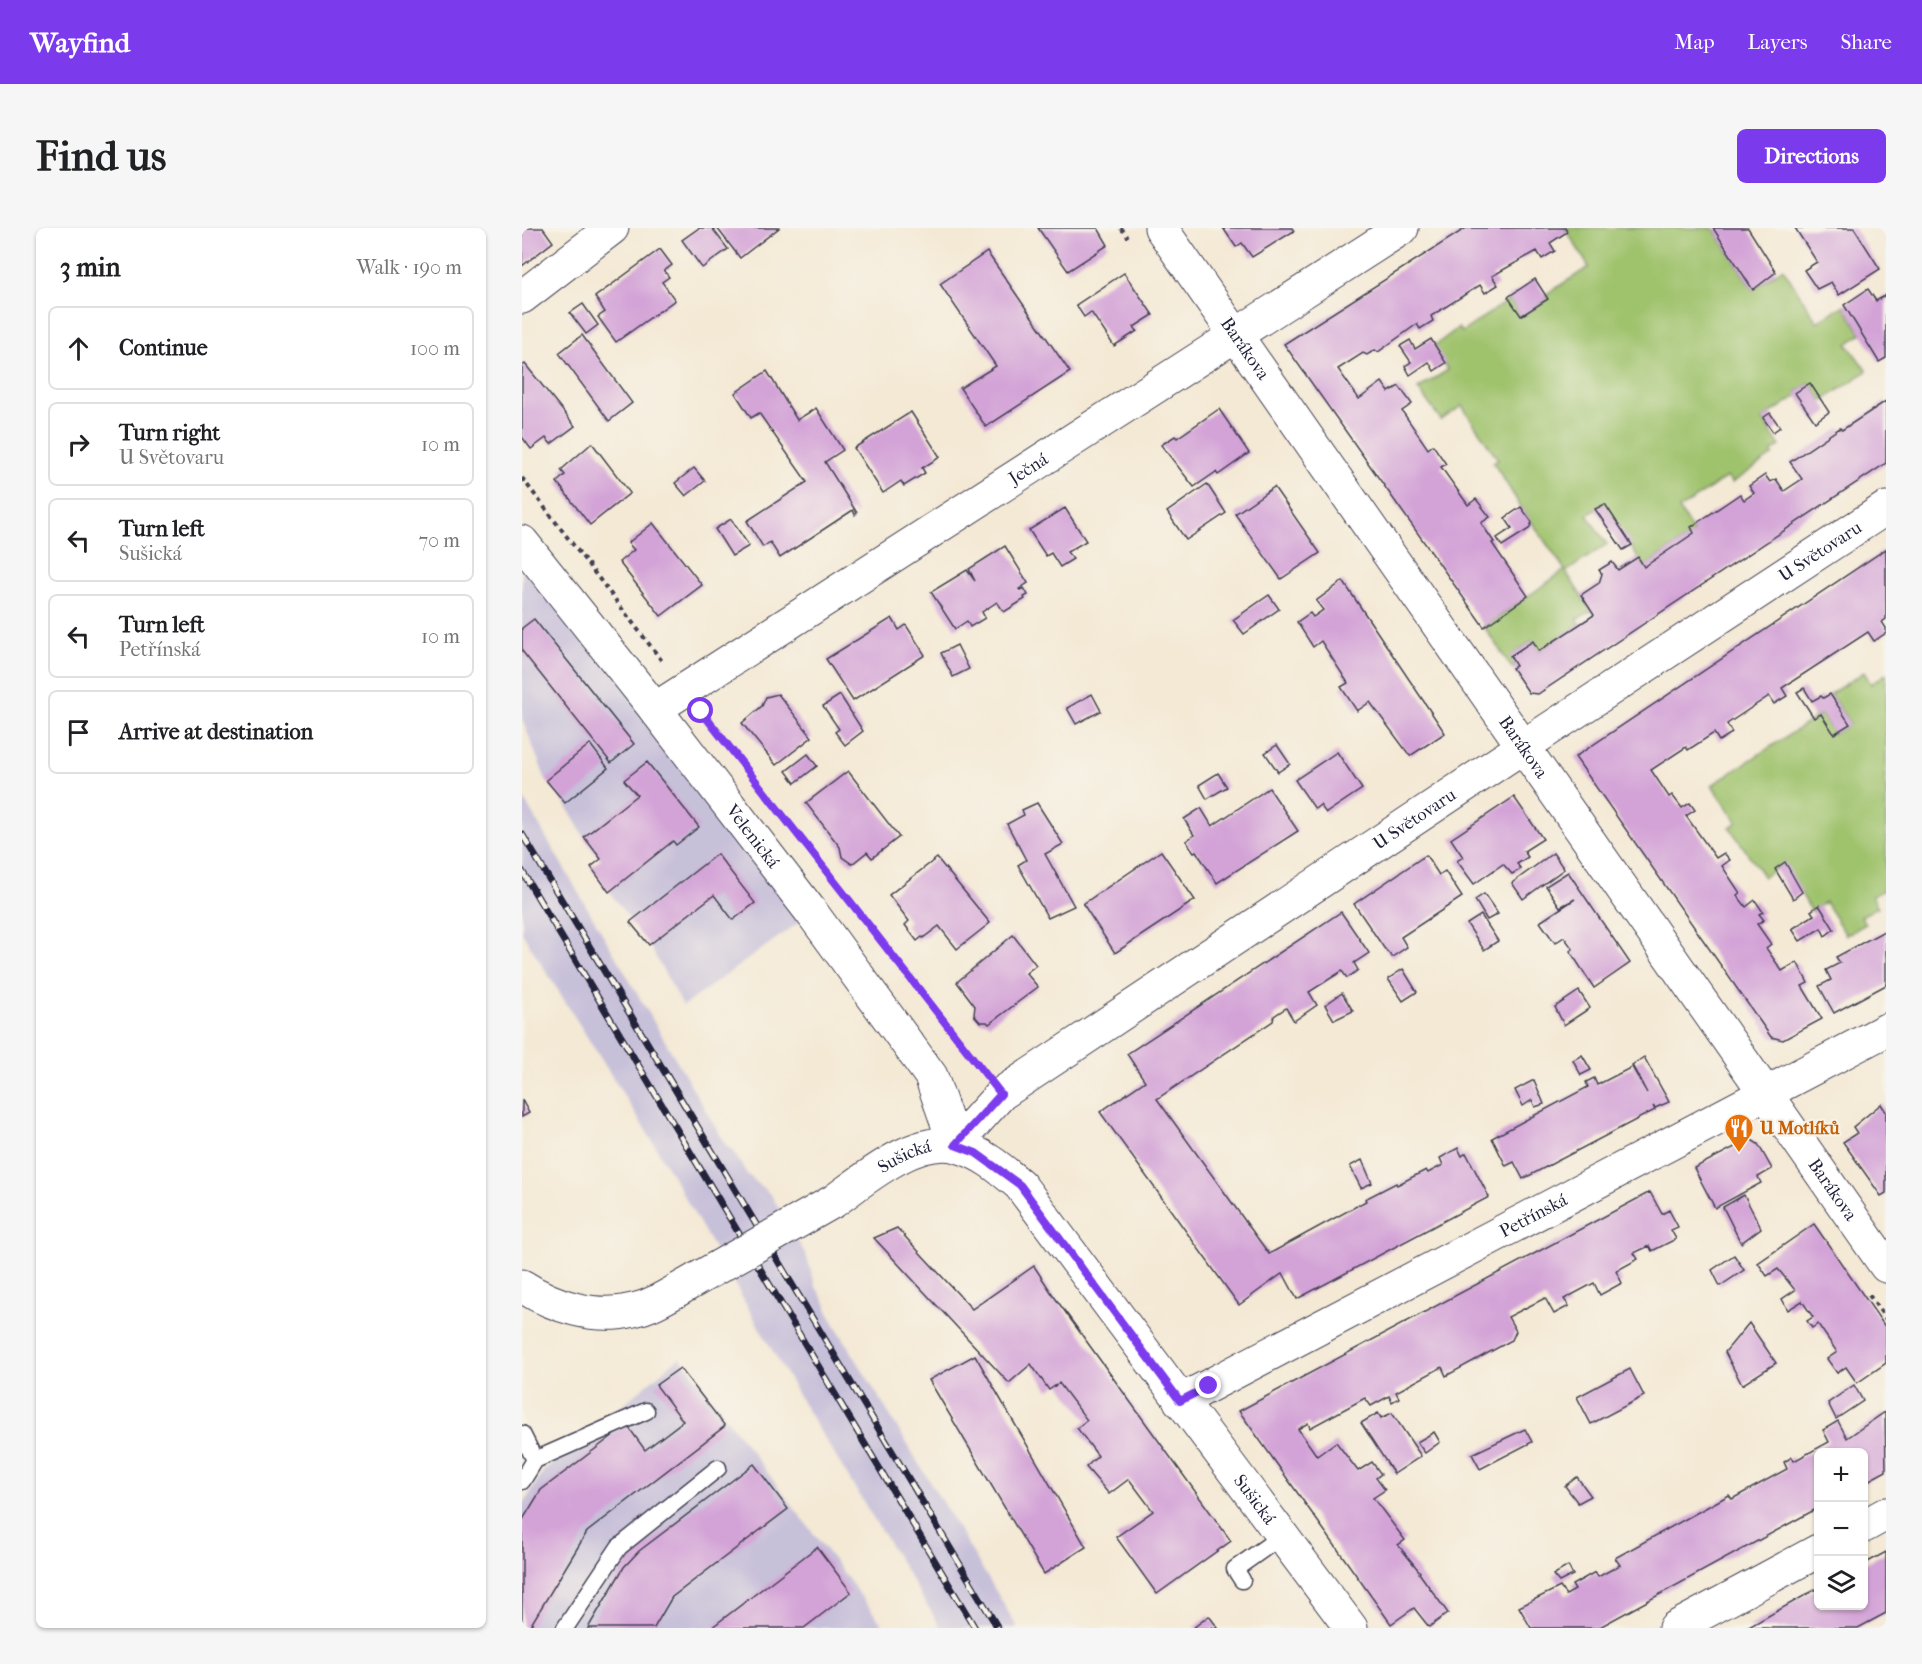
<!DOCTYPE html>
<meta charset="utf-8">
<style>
body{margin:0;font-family:"IM FELL French Canon",serif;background:#f6f6f6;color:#202124}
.controls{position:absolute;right:18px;bottom:18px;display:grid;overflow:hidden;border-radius:9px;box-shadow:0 2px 4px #0004}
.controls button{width:54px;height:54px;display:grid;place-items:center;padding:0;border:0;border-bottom:2px solid #e0e0e0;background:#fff;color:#202124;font:30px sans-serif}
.stop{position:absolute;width:18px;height:18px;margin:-14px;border:4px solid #7c3aed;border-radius:50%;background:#fff}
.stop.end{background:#7c3aed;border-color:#fff;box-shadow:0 2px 6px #0008}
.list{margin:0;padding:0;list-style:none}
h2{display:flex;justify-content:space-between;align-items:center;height:78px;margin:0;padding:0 24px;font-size:26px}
h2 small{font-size:20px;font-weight:400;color:#757577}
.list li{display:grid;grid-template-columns:39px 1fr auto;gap:18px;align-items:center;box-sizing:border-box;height:84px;margin:0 12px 12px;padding:0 12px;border:2px solid #e0e0e0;border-radius:9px}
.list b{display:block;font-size:22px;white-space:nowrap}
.list p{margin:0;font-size:20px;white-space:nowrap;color:#757577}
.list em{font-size:20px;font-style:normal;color:#757577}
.icon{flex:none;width:33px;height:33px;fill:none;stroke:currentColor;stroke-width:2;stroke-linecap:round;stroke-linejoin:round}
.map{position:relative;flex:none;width:1364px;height:1400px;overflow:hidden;border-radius:9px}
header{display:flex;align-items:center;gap:36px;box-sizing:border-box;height:84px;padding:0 30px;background:#7c3aed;color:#fff}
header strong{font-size:28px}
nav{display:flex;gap:33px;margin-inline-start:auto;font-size:21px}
.intro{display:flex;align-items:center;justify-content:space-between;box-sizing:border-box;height:144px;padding:0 36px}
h1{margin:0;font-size:42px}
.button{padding:15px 27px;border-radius:9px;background:#7c3aed;color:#fff;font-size:21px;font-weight:700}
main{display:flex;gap:36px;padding:0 36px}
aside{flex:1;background:#fff;border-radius:9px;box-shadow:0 2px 4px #0004}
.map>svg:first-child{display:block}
</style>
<header>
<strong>Wayfind</strong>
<nav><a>Map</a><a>Layers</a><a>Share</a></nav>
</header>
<div class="intro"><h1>Find us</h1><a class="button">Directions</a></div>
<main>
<aside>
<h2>3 min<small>Walk · 190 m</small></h2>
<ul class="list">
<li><svg class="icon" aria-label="ahead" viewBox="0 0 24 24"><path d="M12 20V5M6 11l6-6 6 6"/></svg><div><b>Continue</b></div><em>100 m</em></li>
<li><svg class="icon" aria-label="right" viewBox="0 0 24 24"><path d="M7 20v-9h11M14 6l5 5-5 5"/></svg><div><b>Turn right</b><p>U Světovaru</p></div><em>10 m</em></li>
<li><svg class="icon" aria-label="left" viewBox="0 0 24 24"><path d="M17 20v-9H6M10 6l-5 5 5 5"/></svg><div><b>Turn left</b><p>Sušická</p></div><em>70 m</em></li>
<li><svg class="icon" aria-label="left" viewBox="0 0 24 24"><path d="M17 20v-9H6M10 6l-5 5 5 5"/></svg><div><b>Turn left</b><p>Petřínská</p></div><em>10 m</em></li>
<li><svg class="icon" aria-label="arrive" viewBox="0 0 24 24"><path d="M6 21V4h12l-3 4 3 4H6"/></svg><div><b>Arrive at destination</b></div></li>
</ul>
</aside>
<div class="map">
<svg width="1364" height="1400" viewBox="0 0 1364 1400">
<rect width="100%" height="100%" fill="#f7f3e8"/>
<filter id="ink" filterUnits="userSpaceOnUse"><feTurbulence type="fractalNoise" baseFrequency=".0167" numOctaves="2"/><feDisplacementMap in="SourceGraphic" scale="12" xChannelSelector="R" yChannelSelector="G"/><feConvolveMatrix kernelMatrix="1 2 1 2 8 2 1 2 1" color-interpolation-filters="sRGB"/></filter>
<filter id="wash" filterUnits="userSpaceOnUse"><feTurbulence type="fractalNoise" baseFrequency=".008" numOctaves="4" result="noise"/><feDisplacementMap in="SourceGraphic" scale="24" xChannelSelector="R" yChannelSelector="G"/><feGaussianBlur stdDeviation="1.35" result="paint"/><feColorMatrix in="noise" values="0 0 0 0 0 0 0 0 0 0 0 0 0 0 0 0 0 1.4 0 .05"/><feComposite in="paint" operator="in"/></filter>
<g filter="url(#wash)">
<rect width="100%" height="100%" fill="#f4e9d5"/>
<g fill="#c7c0d9">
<path d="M0,314L290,685L161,778L127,717L69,639L79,631L62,609L43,575L24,552L0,491Z"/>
<path d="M0,568L205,919L210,922L225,946L249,967L284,1027L294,1059L305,1077V1083L496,1400H419L280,1174L131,914L0,705Z"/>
<path d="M158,1129L363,1400H0V1279L22,1242Z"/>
</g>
<g fill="#9fc26c" stroke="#607254" stroke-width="1.5">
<path d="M1043,0H1191L1231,62L1261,40L1295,94L1322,77L1339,106L1325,116L1345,143L1300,173L1288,155L1274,164L1275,168L1241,190L1240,191L1258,218L1250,223L1251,227L1210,255L1205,249L1157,281L1172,305L1122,339L1081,277L1065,287L1085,316L1044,344L1069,383L1055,391L1058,396L1017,423L1010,413L989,428L994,438L990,440L962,399L1043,342L999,279L971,234L976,231L940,178L919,192L896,161L926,142L911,119L936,100L940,104L988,71L999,88L1026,71L1023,67L1067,39Z"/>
<path d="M1342,444L1349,456L1364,446V661L1350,668L1356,679L1339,688L1344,696L1324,707L1303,674L1289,683L1262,635L1242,649L1208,600L1215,594L1190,557L1299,486L1312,506L1328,496L1308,466Z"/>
</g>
<g id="blocks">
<g fill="#d3a3d7">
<path d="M0,0H21L31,14L0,38Z"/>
<path d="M177,0H190L206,21L180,40L160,12Z"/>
<path d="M195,0H257L218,30Z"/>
<path d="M516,0H576L586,17L546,43Z"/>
<path d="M701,0H770L772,3L730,29L720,15L714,19Z"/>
<path d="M944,0H1043L1045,4L1028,15L1033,23L1020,31L1015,23L970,48L976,57L963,65L958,57L909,88L911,93L898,101L895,96L856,124L853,122L845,127L841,125L816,141L837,171L860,154L867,164L877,158L890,176L880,183L906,221L911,217L924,236L919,239L946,277L954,271L968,289L959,295L972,314L970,315L1006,368L962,399L762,116Z"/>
<path d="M1191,0H1226L1254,44L1231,62Z"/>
<path d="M1273,0H1332L1358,41L1317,67L1309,54L1295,61L1282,42L1295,34Z"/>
<path d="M138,21L150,37L142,43L147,49L140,54L153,72L94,114L76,89L83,84L73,69Z"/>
<path d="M465,24L548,144L464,199L438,160L474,138L418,56Z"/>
<path d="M602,45L631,87L612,99L615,103L592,118L569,84L562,89L554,77Z"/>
<path d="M1013,51L1026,71L999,88L986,69Z"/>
<path d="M1346,61L1354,73L1364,67V130L1357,134L1322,77Z"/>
<path d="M61,76L76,97L64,106L48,85Z"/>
<path d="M60,107L110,175L87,193L37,125Z"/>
<path d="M909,111L924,135L912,143L907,134L888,147L883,138L889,134L878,118L888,112L893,121Z"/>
<path d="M3,136L53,198L29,216L24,210L9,221L0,209V138Z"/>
<path d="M245,143L275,192L294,180L321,222L303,234L335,285L333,287L331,282L258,330L248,314L241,319L225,293L285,254L237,185L229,190L213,165Z"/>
<path d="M1288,155L1307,184L1293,194L1273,165Z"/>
<path d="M1364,173V235L1016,466L1007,465L990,440L994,438L988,428L1011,413L1017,423L1072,387L1059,367L1077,355L1080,346L1077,342L1090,334L1096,342L1116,329L1122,339L1172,305L1169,299L1218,266L1222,272L1232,265L1227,258L1243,247L1248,254L1254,251L1262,263L1280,251L1268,234L1318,200L1320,202Z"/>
<path d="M697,181L727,225L696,247L694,244L672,259L639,217L653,208L655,210Z"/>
<path d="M389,184L418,229L400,240L403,245L382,258L379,253L361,265L332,220Z"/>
<path d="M1248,185L1258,199L1251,204L1241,190Z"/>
<path d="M70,215L108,265L68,297L35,254L43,247L39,242Z"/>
<path d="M172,240L183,253L164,268L153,255Z"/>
<path d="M685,256L704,285L664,312L645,284Z"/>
<path d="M752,259L798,325L759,351L713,286Z"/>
<path d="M1083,276L1110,317L1101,322L1073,281Z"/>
<path d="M999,279L1010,294L1007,301L980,318L975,310L990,300L983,290Z"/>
<path d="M543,280L564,313L545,324L551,331L538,339L529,325L524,328L507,302Z"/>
<path d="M209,291L227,318L210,328L193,301Z"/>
<path d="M131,295L180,357L139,388L97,334L112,322L106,315Z"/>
<path d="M483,318L506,355L497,361L498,362L502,360L506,367L502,369L503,371L482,384L475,374L460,384L463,390L448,399L445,393L433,401L409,364L445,342L453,353L447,341Z"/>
<path d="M1364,321V391L1360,394L1364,400V405L1352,413L1346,404L1260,460L1265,468L1252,476L1247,468L1205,496L1210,505L1197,513L1192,505L1166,522L1164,519L1129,542L1147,569L1150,567L1160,580L1168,575L1173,582L1164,588L1194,630L1202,625L1208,632L1200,638L1218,665L1215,667L1224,679L1233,672L1241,684L1237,686L1242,692L1235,696L1249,716L1244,720L1260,743L1275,734L1286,755L1280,758L1300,791L1261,812L1249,809L1053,529Z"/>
<path d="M821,353L923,505L888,528L848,474L835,483L819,459L826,455L799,413L791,419L775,394L788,385L791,389L801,382L794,373Z"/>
<path d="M747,367L757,381L722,406L711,392Z"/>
<path d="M370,390L377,402L384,397L403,427L331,473L304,431Z"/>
<path d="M12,391L112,516L89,535L0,423V400Z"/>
<path d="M435,417L447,441L431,449L419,425Z"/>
<path d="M1282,460L1290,473L1299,468L1301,470L1308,466L1328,496L1312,506L1299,486L1292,490L1275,464Z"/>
<path d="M256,466L290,509L254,537L220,495L240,478L244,469Z"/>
<path d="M570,466L579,483L554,496L545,480Z"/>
<path d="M318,467L341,503L323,517L313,504L317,501L301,478Z"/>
<path d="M68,516L86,540L43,575L24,552Z"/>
<path d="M755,517L768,536L756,544L743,525Z"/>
<path d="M815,524L840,561L804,585L798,577L793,581L773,552Z"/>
<path d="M286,526L295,538L273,555L264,543Z"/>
<path d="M125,534L177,599L154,617L151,613L87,664L69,639L79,631L62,609L115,567L102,552Z"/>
<path d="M326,543L377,609L350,630L345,624L330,636L320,629L318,619L284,575Z"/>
<path d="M696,545L705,559L685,571L677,557Z"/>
<path d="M747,560L776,603L695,655L674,623L672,624L664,613L672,607L662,591L679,580L690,598Z"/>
<path d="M992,569L1021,611L1002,623L1006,629L995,636L999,641L990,646L981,636L952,656L935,633L941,629L929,611Z"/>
<path d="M515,575L541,616L523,626L552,678L526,690L496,637L504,632L485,596L502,587L500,582Z"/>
<path d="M639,623L673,672L593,725L561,676Z"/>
<path d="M1031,625L1042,641L1001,671L990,655Z"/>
<path d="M195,626L233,675L211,692L192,667L127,717L108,694Z"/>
<path d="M904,627L917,647L923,643L940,669L879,709L885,719L870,729L862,720L832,676Z"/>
<path d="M415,630L468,695L435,721L417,698L401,710L400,709L395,713L383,697L387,693L367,667Z"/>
<path d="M1263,634L1280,664L1271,671L1253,641Z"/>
<path d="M1046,644L1108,735L1072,760L1048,723L1051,721L1042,709L1033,715L1018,694L1053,671L1038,679L1024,658Z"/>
<path d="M962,666L976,686L965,692L953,672Z"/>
<path d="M1297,677L1312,701L1303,708L1299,700L1278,713L1270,701L1292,687L1289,683Z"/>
<path d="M819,684L847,725L832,735L836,742L825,750L820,743L787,764L795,777L772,793L764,780L752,788L751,793L635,871L747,1026L844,973L843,971L874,955L875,957L904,942L906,945L921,937L918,930L936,920L940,928L944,925L967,969L775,1071L761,1045L717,1077L578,884L623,853L605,826Z"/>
<path d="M959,687L976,713L962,722L945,696Z"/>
<path d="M1364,702V757L1312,785L1297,758L1309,752L1304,742L1318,735L1314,729Z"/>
<path d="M491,707L514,737L504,745L516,759L467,796L465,794H458L452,787L453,778L435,754Z"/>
<path d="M881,741L895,764L881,773L866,751Z"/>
<path d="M1057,763L1068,780L1042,797L1033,779Z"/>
<path d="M820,765L831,783L812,792L803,777Z"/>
<path d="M1060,827L1069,842L1059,847L1051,832Z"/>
<path d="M1122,829L1147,874L1133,880L1131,878L1133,882L1001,951L992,934L984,938L970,910L1066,859L1064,854L1072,850L1075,857L1110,839L1125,865L1110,837Z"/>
<path d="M1012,852L1022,876L1013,879L1010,872L1001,878L993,862Z"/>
<path d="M0,872L7,885L0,889Z"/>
<path d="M1359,876L1364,884V965L1359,968L1321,914L1335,905L1331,899Z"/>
<path d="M1228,911L1236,916L1250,941L1236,949L1239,955L1193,980L1172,940Z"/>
<path d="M840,932L850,955L839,960L828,938Z"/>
<path d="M1128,964L1140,986L1147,982L1156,999L1149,1002L1154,1011L1130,1023L1127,1018L1112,1025L1116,1031L1094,1043L1100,1055L1078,1067L1072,1055L1042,1071L1047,1078L1032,1086L1023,1070L986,1089L994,1103L990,1112L924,1148L920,1139L874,1164L877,1170L870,1174L867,1168L849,1178L843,1170L788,1200L786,1195L776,1201L795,1228L814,1214L836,1243L850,1234L859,1246L854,1250L863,1262L851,1270L883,1312L876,1317L898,1344L897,1345L926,1385L907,1399L892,1380L869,1396L717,1183Z"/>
<path d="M1222,967L1239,1000L1219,1015L1201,979Z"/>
<path d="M1292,996L1364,1100V1135L1335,1155L1324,1139L1315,1145L1305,1131L1315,1124L1296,1096L1290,1100L1285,1093L1291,1089L1280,1073L1266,1082L1260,1071L1273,1062L1256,1041L1245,1048L1236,1035Z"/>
<path d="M375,1000L450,1081L512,1038L531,1067L709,1313L635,1366L594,1309L631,1283L607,1251L587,1266L564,1239L576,1228L555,1200L565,1192L537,1155L527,1162L509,1136L487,1155L352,1010Z"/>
<path d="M1212,1027L1222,1042L1198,1058L1190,1042Z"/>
<path d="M1227,1095L1254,1135L1220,1157L1203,1124Z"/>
<path d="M453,1127L564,1319L522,1346L407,1152Z"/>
<path d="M158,1140L203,1198L65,1304L7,1400H0V1293L19,1262L105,1197L123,1222L161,1193L134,1157Z"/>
<path d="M1108,1141L1122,1168L1069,1196L1055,1169Z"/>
<path d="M1332,1157L1341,1173L1314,1191L1306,1175Z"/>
<path d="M1363,1184L1364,1243L1342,1255L1341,1224H1296V1280L1076,1400H1009L997,1379L1038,1359L1044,1367L1053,1362L1050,1357L1073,1344L1076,1349L1098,1337L1093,1330L1207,1267L1210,1271L1265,1241L1262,1234L1270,1229L1272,1233L1307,1214L1301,1202L1316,1193L1325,1210Z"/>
<path d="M856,1185L859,1190L870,1185L899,1228L872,1246L839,1195Z"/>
<path d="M1003,1201L1010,1214L958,1241L950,1226Z"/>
<path d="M912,1204L918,1214L903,1225L895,1214Z"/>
<path d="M232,1236L266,1281L150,1369L132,1400H66L102,1339L117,1323Z"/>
<path d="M1055,1249L1069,1268L1056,1275L1043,1258Z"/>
<path d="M295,1319L329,1364L316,1374L282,1400H189Z"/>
<path d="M1364,1324V1385L1336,1400H1225L1296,1360V1378H1342V1336Z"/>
<path d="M1046,1338L1051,1347L1037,1354L1031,1347Z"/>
<path d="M687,1388L696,1400H671Z"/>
</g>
</g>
</g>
<g filter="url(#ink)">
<use href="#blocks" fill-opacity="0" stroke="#424052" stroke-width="1.5"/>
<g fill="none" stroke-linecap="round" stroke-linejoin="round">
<g stroke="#424052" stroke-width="19">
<g id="service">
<path d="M0,1206L13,1232"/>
<path d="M0,1253L13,1232L124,1183"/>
<path d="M720,1352L713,1341L761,1307"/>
<path d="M43,1400L97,1319L196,1240"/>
</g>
</g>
<g stroke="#424052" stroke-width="35">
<g id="minor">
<path id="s1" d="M639,0L1364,1038"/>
<path d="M0,69L90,0"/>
<path id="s2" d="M0,314L133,481L290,685L409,848L433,917L479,866L1026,502L1364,280"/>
<path id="s3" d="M133,481L880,0"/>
<path id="s4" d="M658,1173L1364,802"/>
<path d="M1342,1298L1364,1286"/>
<path d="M1153,1400L1296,1323"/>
</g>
</g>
<g stroke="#424052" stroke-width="35">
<g id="tertiary">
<path id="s5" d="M312,973C343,951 394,907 435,918C459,924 479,941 498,957L829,1400"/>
<path d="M0,1058C31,1078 74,1092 111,1082C126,1079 140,1071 154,1063"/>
</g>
</g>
<g stroke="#424052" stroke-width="4" stroke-dasharray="4.5 4.5" stroke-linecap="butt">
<path d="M599,0L606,9"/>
<path d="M0,250L140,433"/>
<path d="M215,529L460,842"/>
<path d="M1347,1067L1364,1091"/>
</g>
<use href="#service" stroke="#fff" stroke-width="16"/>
<use href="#minor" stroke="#fff" stroke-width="33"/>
<use href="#tertiary" stroke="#fff" stroke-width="33"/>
<g stroke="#22223b" stroke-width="7">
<g id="rail">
<path d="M0,606L476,1400"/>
<path d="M0,643L453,1400"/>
</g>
</g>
<use href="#rail" stroke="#f7f3e8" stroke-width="4.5" stroke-dasharray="14" stroke-linecap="butt"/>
<g stroke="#424052" stroke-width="35" stroke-linecap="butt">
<path id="tertiary-bridge" d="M154,1063L312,973"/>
</g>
<use href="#tertiary-bridge" stroke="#fff" stroke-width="33"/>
</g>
</g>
<g fill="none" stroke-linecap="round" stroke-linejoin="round" filter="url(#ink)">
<path stroke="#7c3aed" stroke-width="8" d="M179,483L479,866L433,917L454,925L498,957L658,1173L687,1158"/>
</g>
<defs>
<g id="restaurant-pin" transform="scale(1.5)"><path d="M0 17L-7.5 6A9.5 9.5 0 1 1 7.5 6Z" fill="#e8710a" stroke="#f7f3e8"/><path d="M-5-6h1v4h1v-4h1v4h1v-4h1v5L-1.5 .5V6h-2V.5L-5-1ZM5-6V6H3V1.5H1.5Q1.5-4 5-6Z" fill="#fff"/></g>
</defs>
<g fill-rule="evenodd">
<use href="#restaurant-pin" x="1217" y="900"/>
</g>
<g text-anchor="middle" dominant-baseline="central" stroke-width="4.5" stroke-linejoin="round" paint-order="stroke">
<g font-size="18" fill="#22223b" stroke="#f7f3e8">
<text stroke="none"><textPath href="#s1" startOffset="147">Barákova</textPath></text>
<text stroke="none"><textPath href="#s3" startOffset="444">Ječná</textPath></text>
<text stroke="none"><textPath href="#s2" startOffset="1797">U Světovaru</textPath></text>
<text stroke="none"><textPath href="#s1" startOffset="633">Barákova</textPath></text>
<text stroke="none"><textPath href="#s2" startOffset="1311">U Světovaru</textPath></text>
<text stroke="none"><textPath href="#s2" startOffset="374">Velenická</textPath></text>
<text stroke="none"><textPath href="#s5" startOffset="84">Sušická</textPath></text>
<text stroke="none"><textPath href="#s1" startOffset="1173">Barákova</textPath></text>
<text stroke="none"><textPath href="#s4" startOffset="399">Petřínská</textPath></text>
<text stroke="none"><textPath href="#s5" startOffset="606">Sušická</textPath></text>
</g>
<g font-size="18" font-weight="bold" fill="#c56008" stroke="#f7f3e8" text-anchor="start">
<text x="1238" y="900">U Motlíků</text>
</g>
</g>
</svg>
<div class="controls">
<button>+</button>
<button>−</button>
<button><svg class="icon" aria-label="layers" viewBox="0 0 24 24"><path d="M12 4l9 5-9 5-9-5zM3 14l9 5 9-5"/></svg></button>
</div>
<div class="stop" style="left:179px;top:483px"></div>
<div class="stop end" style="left:687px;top:1158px"></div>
</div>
</main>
